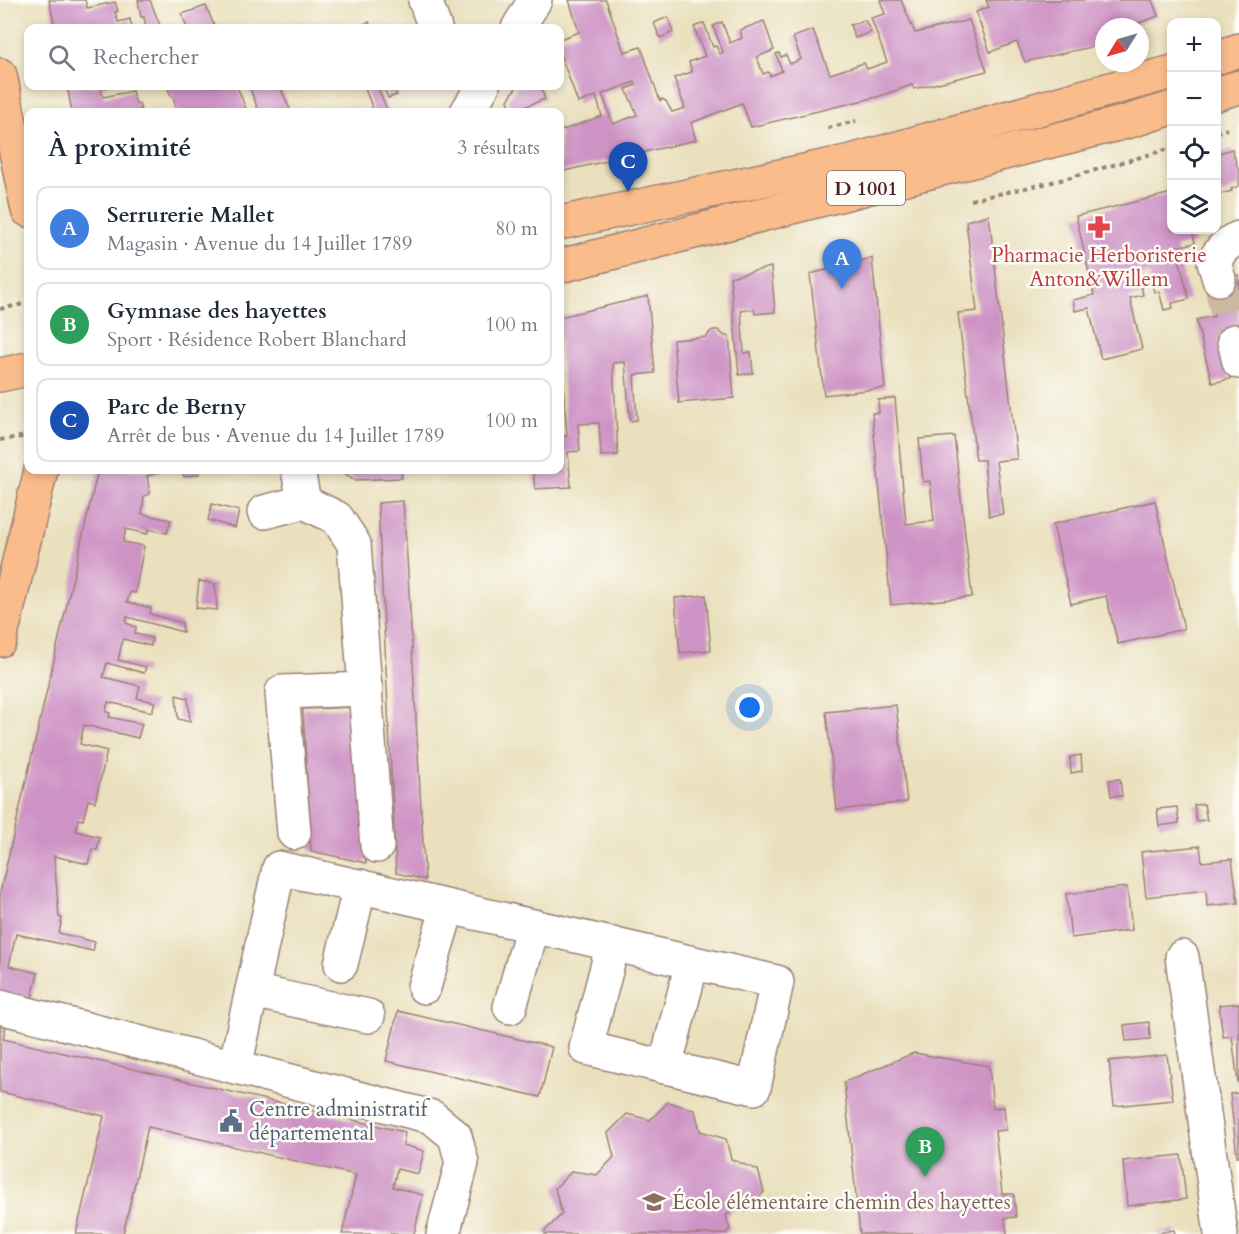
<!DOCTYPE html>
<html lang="fr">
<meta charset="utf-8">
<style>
body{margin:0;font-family:Cardo,serif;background:#f2f2f3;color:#1f2937}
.controls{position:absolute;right:18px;top:18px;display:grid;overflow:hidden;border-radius:12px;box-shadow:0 3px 9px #0003}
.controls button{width:54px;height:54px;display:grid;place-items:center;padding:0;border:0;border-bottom:2px solid #e0e1e3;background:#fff;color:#1f2937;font:30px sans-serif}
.compass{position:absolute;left:1095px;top:18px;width:54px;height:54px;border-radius:50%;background:#fff;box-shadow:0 3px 9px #0003;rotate:233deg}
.you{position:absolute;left:750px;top:708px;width:21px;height:21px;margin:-15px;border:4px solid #fff;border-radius:50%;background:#1a73e8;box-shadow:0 0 0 9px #1a73e833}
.badge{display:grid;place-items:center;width:39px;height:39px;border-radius:50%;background:#db2777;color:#fff;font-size:20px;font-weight:700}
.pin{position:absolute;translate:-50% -50px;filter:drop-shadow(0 2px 3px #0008)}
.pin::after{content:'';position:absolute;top:32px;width:21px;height:18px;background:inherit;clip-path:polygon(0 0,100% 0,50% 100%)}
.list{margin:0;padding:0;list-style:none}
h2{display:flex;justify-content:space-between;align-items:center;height:78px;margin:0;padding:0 24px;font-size:26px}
h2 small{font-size:20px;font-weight:400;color:#747a83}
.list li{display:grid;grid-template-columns:39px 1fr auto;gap:18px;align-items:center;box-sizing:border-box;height:84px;margin:0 12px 12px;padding:0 12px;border:2px solid #e0e1e3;border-radius:12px}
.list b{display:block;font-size:22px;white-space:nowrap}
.list p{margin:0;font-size:20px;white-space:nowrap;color:#747a83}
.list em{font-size:20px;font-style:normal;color:#747a83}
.icon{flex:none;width:33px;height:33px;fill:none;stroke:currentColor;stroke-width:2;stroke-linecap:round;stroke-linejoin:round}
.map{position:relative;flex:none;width:1239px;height:1234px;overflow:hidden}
.search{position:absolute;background:#fff;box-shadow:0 3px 9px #0003;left:24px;top:24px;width:540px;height:66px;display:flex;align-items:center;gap:15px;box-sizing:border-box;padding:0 21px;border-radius:12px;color:#747a83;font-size:22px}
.panel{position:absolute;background:#fff;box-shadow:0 3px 9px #0003;left:24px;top:108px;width:540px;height:366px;border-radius:12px}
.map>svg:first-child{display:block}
</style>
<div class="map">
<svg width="1239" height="1234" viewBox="0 0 1239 1234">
<rect width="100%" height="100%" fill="#fdfcf7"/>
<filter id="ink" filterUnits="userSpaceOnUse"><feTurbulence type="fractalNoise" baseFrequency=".0167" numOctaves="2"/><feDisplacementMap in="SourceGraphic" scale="12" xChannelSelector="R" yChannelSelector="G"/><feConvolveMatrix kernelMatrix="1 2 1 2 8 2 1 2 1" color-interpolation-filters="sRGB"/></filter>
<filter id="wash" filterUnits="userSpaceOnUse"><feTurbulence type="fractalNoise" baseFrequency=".008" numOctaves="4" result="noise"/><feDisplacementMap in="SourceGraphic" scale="24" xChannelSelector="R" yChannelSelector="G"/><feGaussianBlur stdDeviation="1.35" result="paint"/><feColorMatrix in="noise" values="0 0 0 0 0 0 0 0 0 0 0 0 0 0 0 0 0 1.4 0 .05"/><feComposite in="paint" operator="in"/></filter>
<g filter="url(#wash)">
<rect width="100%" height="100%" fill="#eae0bd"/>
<g id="blocks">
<g fill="#ce93c5" fill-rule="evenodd">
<path d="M49,0H85L87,8L115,2L118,11L115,12L118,22L130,19L132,28H55Z"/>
<path d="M138,0H150L161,28H146L144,17H141Z"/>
<path d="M569,0H606L624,52L641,47L660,101L662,99L666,101L672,112L685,108L674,78L692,72L689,62L705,56L694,27L704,23L713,47L716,46L720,54L723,52L713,26L722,22L730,43L742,38L740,30L764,21L774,50L757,57L763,74L768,72L770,76L782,71L776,54L779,53L781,57L786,55L790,64L801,59L793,37L813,30L830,74L864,63L867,69L887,62L871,18L885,14L880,0H901L915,33L969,20L987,71L914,89L912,85L877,97L751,127L742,103L691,123L696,140L560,172V131L602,116L596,96L578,103L560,53V39L579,32ZM635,82L636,85L626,89L637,115L613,124L602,94Z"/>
<path d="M986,0H1152L1158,16L1128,27H1104V44L1025,62L1017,42L990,52L976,12L989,7Z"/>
<path d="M206,6L215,28H187L182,14Z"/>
<path d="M668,17L673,32L660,38L654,23Z"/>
<path d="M865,20L871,32L855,38L850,25Z"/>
<path d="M369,22L371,28H354Z"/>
<path d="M67,86H112L101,89L103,97L132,91L136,104L139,103L141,112H72Z"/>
<path d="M167,86H237L247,112H177L173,96H171Z"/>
<path d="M249,86H280L291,112H259Z"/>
<path d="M364,86H374L376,89L378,88L388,112H374Z"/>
<path d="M383,86H393L397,95L388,98Z"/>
<path d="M517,86H540L545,99L524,107L526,112H512L508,100Z"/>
<path d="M1232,149L1239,172V186L1231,189L1232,191L1216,195V154Z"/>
<path d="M1172,193V230H1192L1195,243L1176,247L1189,299L1172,303L1173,308L1164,310L1159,291L1154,292L1149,274L1139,276L1143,295L1130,298L1142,349L1101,359L1089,308L1075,311L1073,300L1094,295L1076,216Z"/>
<path d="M989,215L1017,459L996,461L1003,514L989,516L984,460H976L958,313L977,311L966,221Z"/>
<path d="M872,258L885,388L824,395L810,274Z"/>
<path d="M771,267L775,312L755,314L754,309L741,311L744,353L751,352L753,373L739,375L730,277Z"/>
<path d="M1239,275V338L1221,343L1230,379L1212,383L1196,320L1214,316L1206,283Z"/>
<path d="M648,296L655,373L634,375L637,420L630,421L625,362L613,363L618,455L601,456L599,423L578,424L580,451L568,452L571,487L535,489L533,470H560V436H567L561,360H560V317Z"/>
<path d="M713,330H718L725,336H729L734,398L679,403L673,340L707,337L709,333Z"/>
<path d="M895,398L906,524L934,521L930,481L923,482L919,439L954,436L972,597L891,605L872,413H879L878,400Z"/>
<path d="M98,470H166L147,476L150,494L144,496L142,514L171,520L167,533L149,529L147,534L126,529L123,542L144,546L135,593L130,592L127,602L151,608L150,614L182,623L183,632L127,617L126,623L136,627L135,634L152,638L151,646L123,639L118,660L146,667L144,673L107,663L103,677L140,686L137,698L155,702L152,712L108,702L106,712L110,713L109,717L142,724L138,738L84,725L80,744L107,751L95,802L88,800L83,820L78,819L76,831L100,837L97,850L92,849L88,864L54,856L59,917L62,918L59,933L95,942L93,951L16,934L9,966L38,973L31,1002L0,995V893Z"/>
<path d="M182,470H198L199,474L184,477Z"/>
<path d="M339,470H401L402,478L355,480Z"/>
<path d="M403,501L407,557L425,880L396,873L378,503Z"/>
<path d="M1155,501L1184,629L1118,644L1106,596L1071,604L1053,524Z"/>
<path d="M212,504L239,511L235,528L208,520Z"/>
<path d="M199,581L215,584L217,610L196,608Z"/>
<path d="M706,595L711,650L680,653L675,598Z"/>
<path d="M176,695L188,698L190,722L178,719Z"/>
<path d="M896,705L907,802L837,810L826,712Z"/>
<path d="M357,707L366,863L311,851L303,709Z"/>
<path d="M1081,755L1082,771L1071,773L1070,757Z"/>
<path d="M1120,779L1122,796H1111L1109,780Z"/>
<path d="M1204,804L1207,820L1196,821L1194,805Z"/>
<path d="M1177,807L1179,823L1159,826L1157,809Z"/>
<path d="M1200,846L1202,862L1232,859L1238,903L1207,906L1206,890L1146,897L1141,852Z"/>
<path d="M1127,887L1132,930L1071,938L1066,894Z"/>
<path d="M1239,1003V1083H1238L1232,1036L1223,1037L1219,1005Z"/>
<path d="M398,1011L552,1047L540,1097L386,1061Z"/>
<path d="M0,1019L7,1020L3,1039L405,1132L403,1145L424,1151L418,1174L397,1169L393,1187L423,1195L414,1234H342L356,1175L148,1127L123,1234H76L104,1116L0,1092Z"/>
<path d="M1149,1022L1150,1039L1126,1041L1124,1025Z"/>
<path d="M914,1053L989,1066L993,1108L1004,1107L1006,1130L995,1131L1002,1194H1014L1016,1217L1005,1218L1007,1234H860L844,1082Z"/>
<path d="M1167,1055L1173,1100L1114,1106L1109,1061Z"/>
<path d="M1239,1093V1156H1237L1230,1094Z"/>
<path d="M668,1102L695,1110L700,1131L726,1139L731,1159L758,1170L764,1192L747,1211L733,1209L726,1216L730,1229L725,1234H545V1231L562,1214L555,1188L572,1171L597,1175L614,1157L608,1133L627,1114L650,1120Z"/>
<path d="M1181,1155L1186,1199L1127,1206L1123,1161Z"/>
<path d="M1174,1230L1175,1234H1157L1156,1233Z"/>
</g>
</g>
</g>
<g filter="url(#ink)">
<use href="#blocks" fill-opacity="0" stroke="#9a8074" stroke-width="1.5"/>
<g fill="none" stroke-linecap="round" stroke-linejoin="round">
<path stroke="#cab9a0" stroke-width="33" stroke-dasharray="33 16" stroke-linecap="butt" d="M1219,279L1234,341"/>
<g stroke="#9a8074" stroke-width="36">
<g id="minor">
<path d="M425,0L435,28"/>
<path d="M518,28L535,0"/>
<path d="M467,112L483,86"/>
<path d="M1219,279L1214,262C1219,251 1228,242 1239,238"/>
<path d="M1234,341L1239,362"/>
<path d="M304,502L337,518L354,544L377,846"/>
<path d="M264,512L304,502L298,470"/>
<path d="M294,833L282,692L366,689"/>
<path d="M1182,957L1221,1234"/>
<path d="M341,964L360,886"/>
<path d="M424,987L448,907"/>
<path d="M252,991L368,1016"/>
<path d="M0,1007L432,1117L455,1136L462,1163L443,1234"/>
<path d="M510,1007L533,926"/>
<path d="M235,1067L279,868C445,906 611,944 777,982L754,1088L586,1048L613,944"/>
<path d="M665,1067L692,963"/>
</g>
</g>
<g stroke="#9a8074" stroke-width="36">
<g id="major">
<path d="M1216,58L1239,50"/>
<path d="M0,75L28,210"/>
<path d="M1216,94L1239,87"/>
<path d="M560,223L851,161L1172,72"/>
<path d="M560,266L1130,121L1172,108"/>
<path d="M0,375L28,369"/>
<path d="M0,640L41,470"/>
</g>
</g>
<g stroke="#9a8074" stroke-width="4" stroke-dasharray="4.5 4.5" stroke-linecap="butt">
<path d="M828,128L856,121"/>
<path d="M1216,133L1227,129"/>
<path d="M971,200L1057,181L1172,148"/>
<path d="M0,309L28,303"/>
<path d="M0,440L28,436"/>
</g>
<use href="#minor" stroke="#fff" stroke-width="33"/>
<use href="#major" stroke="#fabc8b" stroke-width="33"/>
</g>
</g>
<defs>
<g id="pharmacy-bare" transform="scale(1.8)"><path d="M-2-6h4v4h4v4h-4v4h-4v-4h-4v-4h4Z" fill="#e0444e" stroke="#fdfcf7" stroke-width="2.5" paint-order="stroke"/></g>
<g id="civic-bare" transform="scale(1.8)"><path d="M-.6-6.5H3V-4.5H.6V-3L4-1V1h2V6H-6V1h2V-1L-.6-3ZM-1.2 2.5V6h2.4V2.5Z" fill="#5c6f8a" stroke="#fdfcf7" stroke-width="2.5" paint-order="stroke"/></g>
<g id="school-bare" transform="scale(1.8)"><path d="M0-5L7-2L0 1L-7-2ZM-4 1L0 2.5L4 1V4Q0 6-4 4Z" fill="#8d6e63" stroke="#fdfcf7" stroke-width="2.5" paint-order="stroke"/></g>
</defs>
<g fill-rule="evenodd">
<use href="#pharmacy-bare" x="1099" y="227"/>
<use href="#civic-bare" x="231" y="1121"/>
<use href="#school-bare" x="654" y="1202"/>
</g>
<g text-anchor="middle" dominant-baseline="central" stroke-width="5" stroke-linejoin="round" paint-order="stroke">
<rect fill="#fdfcf7" stroke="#806168" stroke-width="1.5" x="827" y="171" width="78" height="34" rx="4.5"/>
<g font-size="20" font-weight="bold" fill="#4a1f2b">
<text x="866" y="188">D 1001</text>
</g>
<g font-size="21" fill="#be3a42" stroke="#fdfcf7">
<text x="1099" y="255">Pharmacie Herboristerie<tspan x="1099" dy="24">Anton&amp;Willem</tspan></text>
</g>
<g font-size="21" fill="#4e5e75" stroke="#fdfcf7" text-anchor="start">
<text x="249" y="1109">Centre administratif<tspan x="249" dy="24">départemental</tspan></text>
</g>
<g font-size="21" fill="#785e54" stroke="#fdfcf7" text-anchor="start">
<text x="672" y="1202">École élémentaire chemin des hayettes</text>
</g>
</g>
</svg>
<div class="controls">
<button>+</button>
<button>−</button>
<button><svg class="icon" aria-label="locate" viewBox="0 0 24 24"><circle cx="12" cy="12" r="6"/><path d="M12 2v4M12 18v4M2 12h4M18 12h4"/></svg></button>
<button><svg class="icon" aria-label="layers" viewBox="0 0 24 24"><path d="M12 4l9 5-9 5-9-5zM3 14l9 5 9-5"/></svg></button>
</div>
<svg class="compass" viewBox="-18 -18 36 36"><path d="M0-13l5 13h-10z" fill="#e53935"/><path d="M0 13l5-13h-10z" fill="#747a83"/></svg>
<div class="you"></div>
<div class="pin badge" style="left:842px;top:289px;background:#3f7fe0">A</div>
<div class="pin badge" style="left:925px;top:1177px;background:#2e9e5b">B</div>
<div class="pin badge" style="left:628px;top:192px;background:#1a4fb4">C</div>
<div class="search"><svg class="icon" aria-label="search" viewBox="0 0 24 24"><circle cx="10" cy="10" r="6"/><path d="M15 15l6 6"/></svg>Rechercher</div>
<section class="panel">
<h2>À proximité<small>3 résultats</small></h2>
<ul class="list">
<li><span class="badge" style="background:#3f7fe0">A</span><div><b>Serrurerie Mallet</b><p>Magasin · Avenue du 14 Juillet 1789</p></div><em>80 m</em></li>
<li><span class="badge" style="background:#2e9e5b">B</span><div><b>Gymnase des hayettes</b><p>Sport · Résidence Robert Blanchard</p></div><em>100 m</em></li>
<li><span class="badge" style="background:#1a4fb4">C</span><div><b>Parc de Berny</b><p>Arrêt de bus · Avenue du 14 Juillet 1789</p></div><em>100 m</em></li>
</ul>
</section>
</div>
